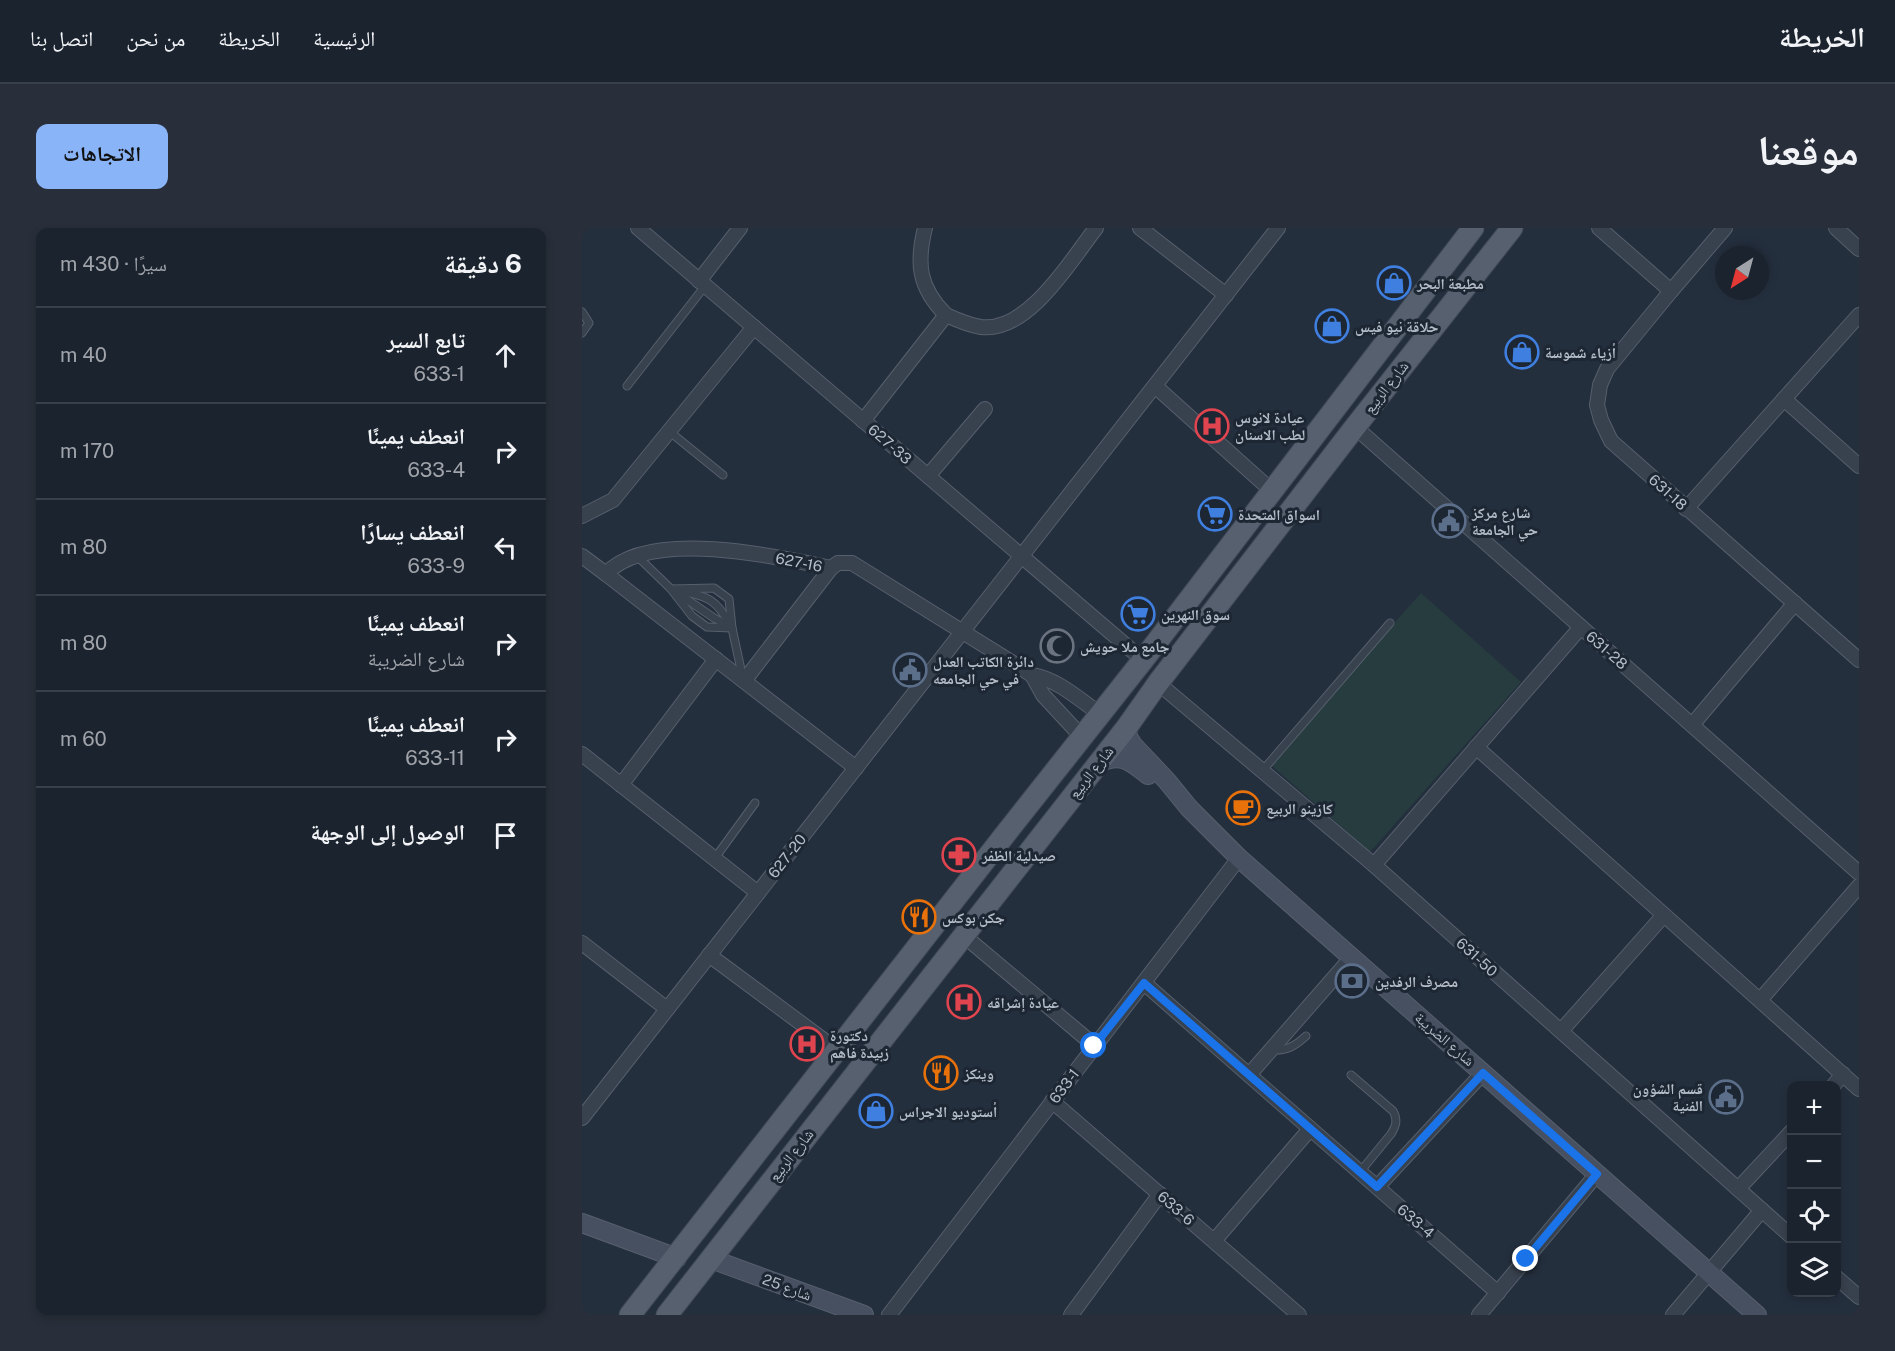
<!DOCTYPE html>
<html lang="ar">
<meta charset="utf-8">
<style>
body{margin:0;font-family:"Public Sans","Noto Naskh Arabic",sans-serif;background:#282f3a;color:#f1f3f6;direction:rtl}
.controls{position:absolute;right:18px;bottom:18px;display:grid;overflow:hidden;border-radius:12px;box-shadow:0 3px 9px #0003}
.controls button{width:54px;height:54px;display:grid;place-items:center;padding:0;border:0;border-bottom:2px solid #39404a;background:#1b232e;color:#f1f3f6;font:30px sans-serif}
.compass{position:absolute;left:1133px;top:18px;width:54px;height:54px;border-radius:50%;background:#1b232e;box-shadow:0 3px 9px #0003;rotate:216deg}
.stop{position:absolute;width:18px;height:18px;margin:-14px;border:4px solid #1a73e8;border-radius:50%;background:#fff}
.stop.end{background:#1a73e8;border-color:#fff;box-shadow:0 2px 6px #0008}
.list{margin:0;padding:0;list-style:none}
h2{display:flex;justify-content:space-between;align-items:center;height:78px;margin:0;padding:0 24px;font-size:26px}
h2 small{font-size:20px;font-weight:400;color:#a0a4aa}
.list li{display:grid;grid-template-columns:39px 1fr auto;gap:18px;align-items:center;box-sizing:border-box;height:96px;padding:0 24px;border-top:2px solid #39404a}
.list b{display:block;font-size:22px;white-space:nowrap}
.list p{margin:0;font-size:20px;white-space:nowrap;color:#a0a4aa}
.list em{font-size:20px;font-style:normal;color:#a0a4aa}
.icon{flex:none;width:33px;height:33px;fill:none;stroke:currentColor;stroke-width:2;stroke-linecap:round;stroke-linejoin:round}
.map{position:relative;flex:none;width:1277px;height:1087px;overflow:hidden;direction:ltr;border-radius:12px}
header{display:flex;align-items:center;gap:36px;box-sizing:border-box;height:84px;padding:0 30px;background:#1b232e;border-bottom:2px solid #39404a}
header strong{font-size:28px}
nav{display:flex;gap:33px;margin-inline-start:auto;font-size:21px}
.intro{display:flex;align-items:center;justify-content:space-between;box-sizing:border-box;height:144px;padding:0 36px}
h1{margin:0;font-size:42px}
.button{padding:15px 27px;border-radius:12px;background:#8ab4f8;color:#111;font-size:21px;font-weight:700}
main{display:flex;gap:36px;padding:0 36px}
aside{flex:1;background:#1b232e;border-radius:12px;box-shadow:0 3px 9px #0003}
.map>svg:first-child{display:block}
</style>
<header>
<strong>الخريطة</strong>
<nav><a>الرئيسية</a><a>الخريطة</a><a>من نحن</a><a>اتصل بنا</a></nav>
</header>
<div class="intro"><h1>موقعنا</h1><a class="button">الاتجاهات</a></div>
<main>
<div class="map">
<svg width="1277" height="1087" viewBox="0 0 1277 1087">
<rect width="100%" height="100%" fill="#242f3e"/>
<path fill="#263c3f" d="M839,365L939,454L788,624L687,535Z"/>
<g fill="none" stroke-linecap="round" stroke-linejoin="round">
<g stroke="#565f6c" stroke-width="9">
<g id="lane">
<path d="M0,84L7,95L0,105"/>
<path d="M45,158L123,58"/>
<path d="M88,204L141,247"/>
<path d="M56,329L89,361L110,388L125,399L150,400"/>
<path d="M89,361L132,360L147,371L150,400L161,451"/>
<path d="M94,364L132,390L147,398"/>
<path d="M102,364C126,368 135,373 147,395"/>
<path d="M681,542L808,395"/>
<path d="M133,630L173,575"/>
<path d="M690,822C705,823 713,818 724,808"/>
<path d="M769,847L811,883C816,892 814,898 809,906L778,944"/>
</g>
</g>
<g stroke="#565f6c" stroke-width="16">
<g id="street">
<path d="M56,0L561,432"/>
<path d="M558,0L644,67"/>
<path d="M1017,0L1089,63L1143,0"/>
<path d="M1254,0L1277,21"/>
<path d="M117,53L158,0"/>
<path d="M1089,63L1025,141L1018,157L1015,177L1019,192L1029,213L1277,432"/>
<path d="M364,87C375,92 386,97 399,99C446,105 489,32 514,0"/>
<path d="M573,158L689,262"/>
<path d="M1202,171L1277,238"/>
<path d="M281,193L364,87C337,60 334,36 343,0"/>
<path d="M773,199L1277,645"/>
<path d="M346,248L403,181"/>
<path d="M1104,281L1277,87"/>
<path d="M0,288L31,272L172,99"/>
<path d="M0,328L24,346C66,300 194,328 249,340L256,335H270L450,447C475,451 497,471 518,486"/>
<path d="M24,346L274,540"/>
<path d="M450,447L461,467L500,509"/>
<path d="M162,453L249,340"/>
<path d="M576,455L792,637L1210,1009"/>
<path d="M1110,497L1213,375"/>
<path d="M894,519L1277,861"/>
<path d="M0,526L176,665"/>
<path d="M39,557L134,431"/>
<path d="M792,637L999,399"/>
<path d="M381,707L512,817"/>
<path d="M0,715L85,781"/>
<path d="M127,727L255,822"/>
<path d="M562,755L916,1065"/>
<path d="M1179,771L1277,658"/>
<path d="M979,803L1082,687"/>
<path d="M667,847L770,729"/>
<path d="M1251,858L1261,846"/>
<path d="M470,873L717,1087"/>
<path d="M0,890L696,0"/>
<path d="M795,959L901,845"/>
<path d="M1156,961L1210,903"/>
<path d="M632,1013L728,901"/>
<path d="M1254,1049L1277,1069"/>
<path d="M307,1087L657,630"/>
<path d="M489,1087L578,966"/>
<path d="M897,1087L1015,946"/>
<path d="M1091,1087L1180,982"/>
</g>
</g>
<g stroke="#565f6c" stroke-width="20">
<g id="secondary">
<path d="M545,499L546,509L551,517L585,553L607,580L657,630L1175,1087"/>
<path d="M516,535C540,524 548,533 566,547"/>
<path d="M0,995L95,1030"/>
<path d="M129,1031L282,1087"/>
</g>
</g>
<g stroke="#414a57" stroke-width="23">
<g id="primary">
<path d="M48,1087L425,604L561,432L891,0"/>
<path d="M85,1087L545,499L576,455L773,199L930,0"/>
</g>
</g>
<use href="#lane" stroke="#38414e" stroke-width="7"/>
<use href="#street" stroke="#38414e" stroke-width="14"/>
<use href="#secondary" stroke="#465061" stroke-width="18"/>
<use href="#primary" stroke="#56606e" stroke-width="21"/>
</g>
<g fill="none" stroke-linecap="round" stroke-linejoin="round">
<path stroke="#1a73e8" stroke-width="8" d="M512,818L562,755L795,959L901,845L1015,946L944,1031"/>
</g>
<defs>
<g id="shop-ring" transform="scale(1.725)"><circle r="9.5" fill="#1d2633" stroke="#3f7fe0" stroke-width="1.5"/><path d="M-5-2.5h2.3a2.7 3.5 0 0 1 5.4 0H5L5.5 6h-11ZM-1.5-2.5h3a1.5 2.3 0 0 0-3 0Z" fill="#3f7fe0"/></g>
<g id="hospital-ring" transform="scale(1.725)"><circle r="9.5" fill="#1d2633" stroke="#e0444e" stroke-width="1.5"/><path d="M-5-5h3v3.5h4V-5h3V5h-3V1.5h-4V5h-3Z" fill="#e0444e"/></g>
<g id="supermarket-ring" transform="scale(1.725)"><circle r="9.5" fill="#1d2633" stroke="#3f7fe0" stroke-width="1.5"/><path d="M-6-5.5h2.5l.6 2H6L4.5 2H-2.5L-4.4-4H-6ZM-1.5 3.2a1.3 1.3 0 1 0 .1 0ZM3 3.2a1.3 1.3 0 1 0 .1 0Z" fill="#3f7fe0"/></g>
<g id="civic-ring" transform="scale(1.725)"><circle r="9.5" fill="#1d2633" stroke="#5c6f8a" stroke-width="1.5"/><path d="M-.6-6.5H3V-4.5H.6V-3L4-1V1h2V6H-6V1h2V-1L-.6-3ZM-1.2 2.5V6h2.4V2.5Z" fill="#5c6f8a"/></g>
<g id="mosque-ring" transform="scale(1.725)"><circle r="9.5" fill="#1d2633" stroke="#6b7280" stroke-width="1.5"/><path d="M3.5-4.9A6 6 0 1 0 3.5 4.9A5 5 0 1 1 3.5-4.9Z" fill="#6b7280"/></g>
<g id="cafe-ring" transform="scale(1.725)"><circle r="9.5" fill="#1d2633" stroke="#e8710a" stroke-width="1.5"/><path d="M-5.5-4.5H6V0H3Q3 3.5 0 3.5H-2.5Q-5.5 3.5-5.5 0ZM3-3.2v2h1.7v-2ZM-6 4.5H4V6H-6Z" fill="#e8710a"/></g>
<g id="pharmacy-ring" transform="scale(1.725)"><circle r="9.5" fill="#1d2633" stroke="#e0444e" stroke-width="1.5"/><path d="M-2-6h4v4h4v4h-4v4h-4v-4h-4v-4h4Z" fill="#e0444e"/></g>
<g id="restaurant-ring" transform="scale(1.725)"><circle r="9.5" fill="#1d2633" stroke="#e8710a" stroke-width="1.5"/><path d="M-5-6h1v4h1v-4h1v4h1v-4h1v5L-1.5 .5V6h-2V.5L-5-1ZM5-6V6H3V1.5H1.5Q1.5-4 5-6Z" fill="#e8710a"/></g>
<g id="bank-ring" transform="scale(1.725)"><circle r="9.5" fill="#1d2633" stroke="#5c6f8a" stroke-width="1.5"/><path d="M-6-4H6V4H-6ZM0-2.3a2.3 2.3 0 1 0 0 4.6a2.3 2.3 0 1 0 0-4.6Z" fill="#5c6f8a"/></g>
</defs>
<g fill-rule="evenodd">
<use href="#shop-ring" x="812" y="55"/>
<use href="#shop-ring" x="750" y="98"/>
<use href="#shop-ring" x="940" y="124"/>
<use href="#hospital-ring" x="630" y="198"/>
<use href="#supermarket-ring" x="633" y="286"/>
<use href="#civic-ring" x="867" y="293"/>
<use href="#supermarket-ring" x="556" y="386"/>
<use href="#mosque-ring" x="475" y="418"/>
<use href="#civic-ring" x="328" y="442"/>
<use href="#cafe-ring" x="661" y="580"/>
<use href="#pharmacy-ring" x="377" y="627"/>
<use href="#restaurant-ring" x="337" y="689"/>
<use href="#bank-ring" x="770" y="753"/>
<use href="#hospital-ring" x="382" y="774"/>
<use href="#hospital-ring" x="225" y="816"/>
<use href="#restaurant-ring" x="359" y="845"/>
<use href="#civic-ring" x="1144" y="869"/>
<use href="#shop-ring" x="294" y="883"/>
</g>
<g text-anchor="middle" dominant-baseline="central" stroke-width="6" stroke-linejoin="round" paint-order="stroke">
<g font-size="15" font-weight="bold" fill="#b4bcc9" stroke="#1d2633" text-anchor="start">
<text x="835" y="55">مطبعة البحر</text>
<text x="773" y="98">حلاقة نيو فيس</text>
<text x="963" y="124">أزياء شموسة</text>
<text x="653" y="189">عيادة لانوس<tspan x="653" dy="17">لطب الاسنان</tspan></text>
<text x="890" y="284">شارع مركز<tspan x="890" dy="17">حي الجامعة</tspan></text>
<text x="656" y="286">اسواق المتحدة</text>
<text x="579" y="386">سوق النهرين</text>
<text x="498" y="418">جامع ملا حويش</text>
<text x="351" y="433">دائرة الكاتب العدل<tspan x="351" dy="17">في حي الجامعه</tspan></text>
<text x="684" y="580">كازينو الربيع</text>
<text x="400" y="627">صيدلية الظفر</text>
<text x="360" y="689">جكن بوكس</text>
<text x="793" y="753">مصرف الرفدين</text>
<text x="405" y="774">عيادة إشراقه</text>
<text x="248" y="807">دكتورة<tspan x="248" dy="17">زبيدة فاهم</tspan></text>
<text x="382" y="845">وينكز</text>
<text x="1121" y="860" text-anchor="end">قسم الشؤون<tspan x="1121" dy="17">الفنية</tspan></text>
<text x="317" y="883">أستوديو الاجراس</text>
</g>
<g font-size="15" fill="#b4bcc9" stroke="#1d2633">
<text transform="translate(804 159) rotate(-52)">شارع الربيع</text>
<text transform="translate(308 216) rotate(41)">627-33</text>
<text transform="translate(1086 264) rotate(42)">631-18</text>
<text transform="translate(217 334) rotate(11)">627-16</text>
<text transform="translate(1025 422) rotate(41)">631-28</text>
<text transform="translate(509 544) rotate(-52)">شارع الربيع</text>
<text transform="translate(205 628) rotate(-52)">627-20</text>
<text transform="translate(895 729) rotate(42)">631-50</text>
<text transform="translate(863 811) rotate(41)">شارع الضريبة</text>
<text transform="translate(482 858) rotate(-53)">633-1</text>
<text transform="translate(209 927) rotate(-52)">شارع الربيع</text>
<text transform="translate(594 980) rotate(41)">633-6</text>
<text transform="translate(834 993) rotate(41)">633-4</text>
<text transform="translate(205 1059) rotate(20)">شارع 25</text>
</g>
</g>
</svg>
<div class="controls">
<button>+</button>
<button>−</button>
<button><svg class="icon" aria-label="locate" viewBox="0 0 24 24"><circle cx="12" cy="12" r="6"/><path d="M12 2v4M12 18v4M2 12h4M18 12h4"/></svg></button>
<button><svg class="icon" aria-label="layers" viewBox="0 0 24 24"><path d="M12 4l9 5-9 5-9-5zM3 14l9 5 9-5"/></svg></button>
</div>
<svg class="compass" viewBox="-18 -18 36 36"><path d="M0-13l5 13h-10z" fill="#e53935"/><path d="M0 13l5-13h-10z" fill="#a0a4aa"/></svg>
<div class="stop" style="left:512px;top:818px"></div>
<div class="stop end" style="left:944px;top:1031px"></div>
</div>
<aside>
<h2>6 دقيقة<small>سيرًا · 430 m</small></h2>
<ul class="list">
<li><svg class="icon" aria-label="ahead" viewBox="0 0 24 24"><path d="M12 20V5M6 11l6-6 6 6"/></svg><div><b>تابع السير</b><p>633-1</p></div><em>40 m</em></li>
<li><svg class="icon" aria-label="right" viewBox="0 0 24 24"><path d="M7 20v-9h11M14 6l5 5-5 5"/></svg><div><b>انعطف يمينًا</b><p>633-4</p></div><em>170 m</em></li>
<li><svg class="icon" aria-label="left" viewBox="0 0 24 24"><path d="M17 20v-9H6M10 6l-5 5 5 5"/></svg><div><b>انعطف يسارًا</b><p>633-9</p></div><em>80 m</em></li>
<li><svg class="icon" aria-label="right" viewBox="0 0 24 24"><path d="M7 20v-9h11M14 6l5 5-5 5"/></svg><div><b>انعطف يمينًا</b><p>شارع الضريبة</p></div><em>80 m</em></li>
<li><svg class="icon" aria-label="right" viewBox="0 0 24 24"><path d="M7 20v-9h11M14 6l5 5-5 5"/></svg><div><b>انعطف يمينًا</b><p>633-11</p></div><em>60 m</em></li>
<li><svg class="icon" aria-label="arrive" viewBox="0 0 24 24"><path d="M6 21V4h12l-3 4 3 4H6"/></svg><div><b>الوصول إلى الوجهة</b></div></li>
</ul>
</aside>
</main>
